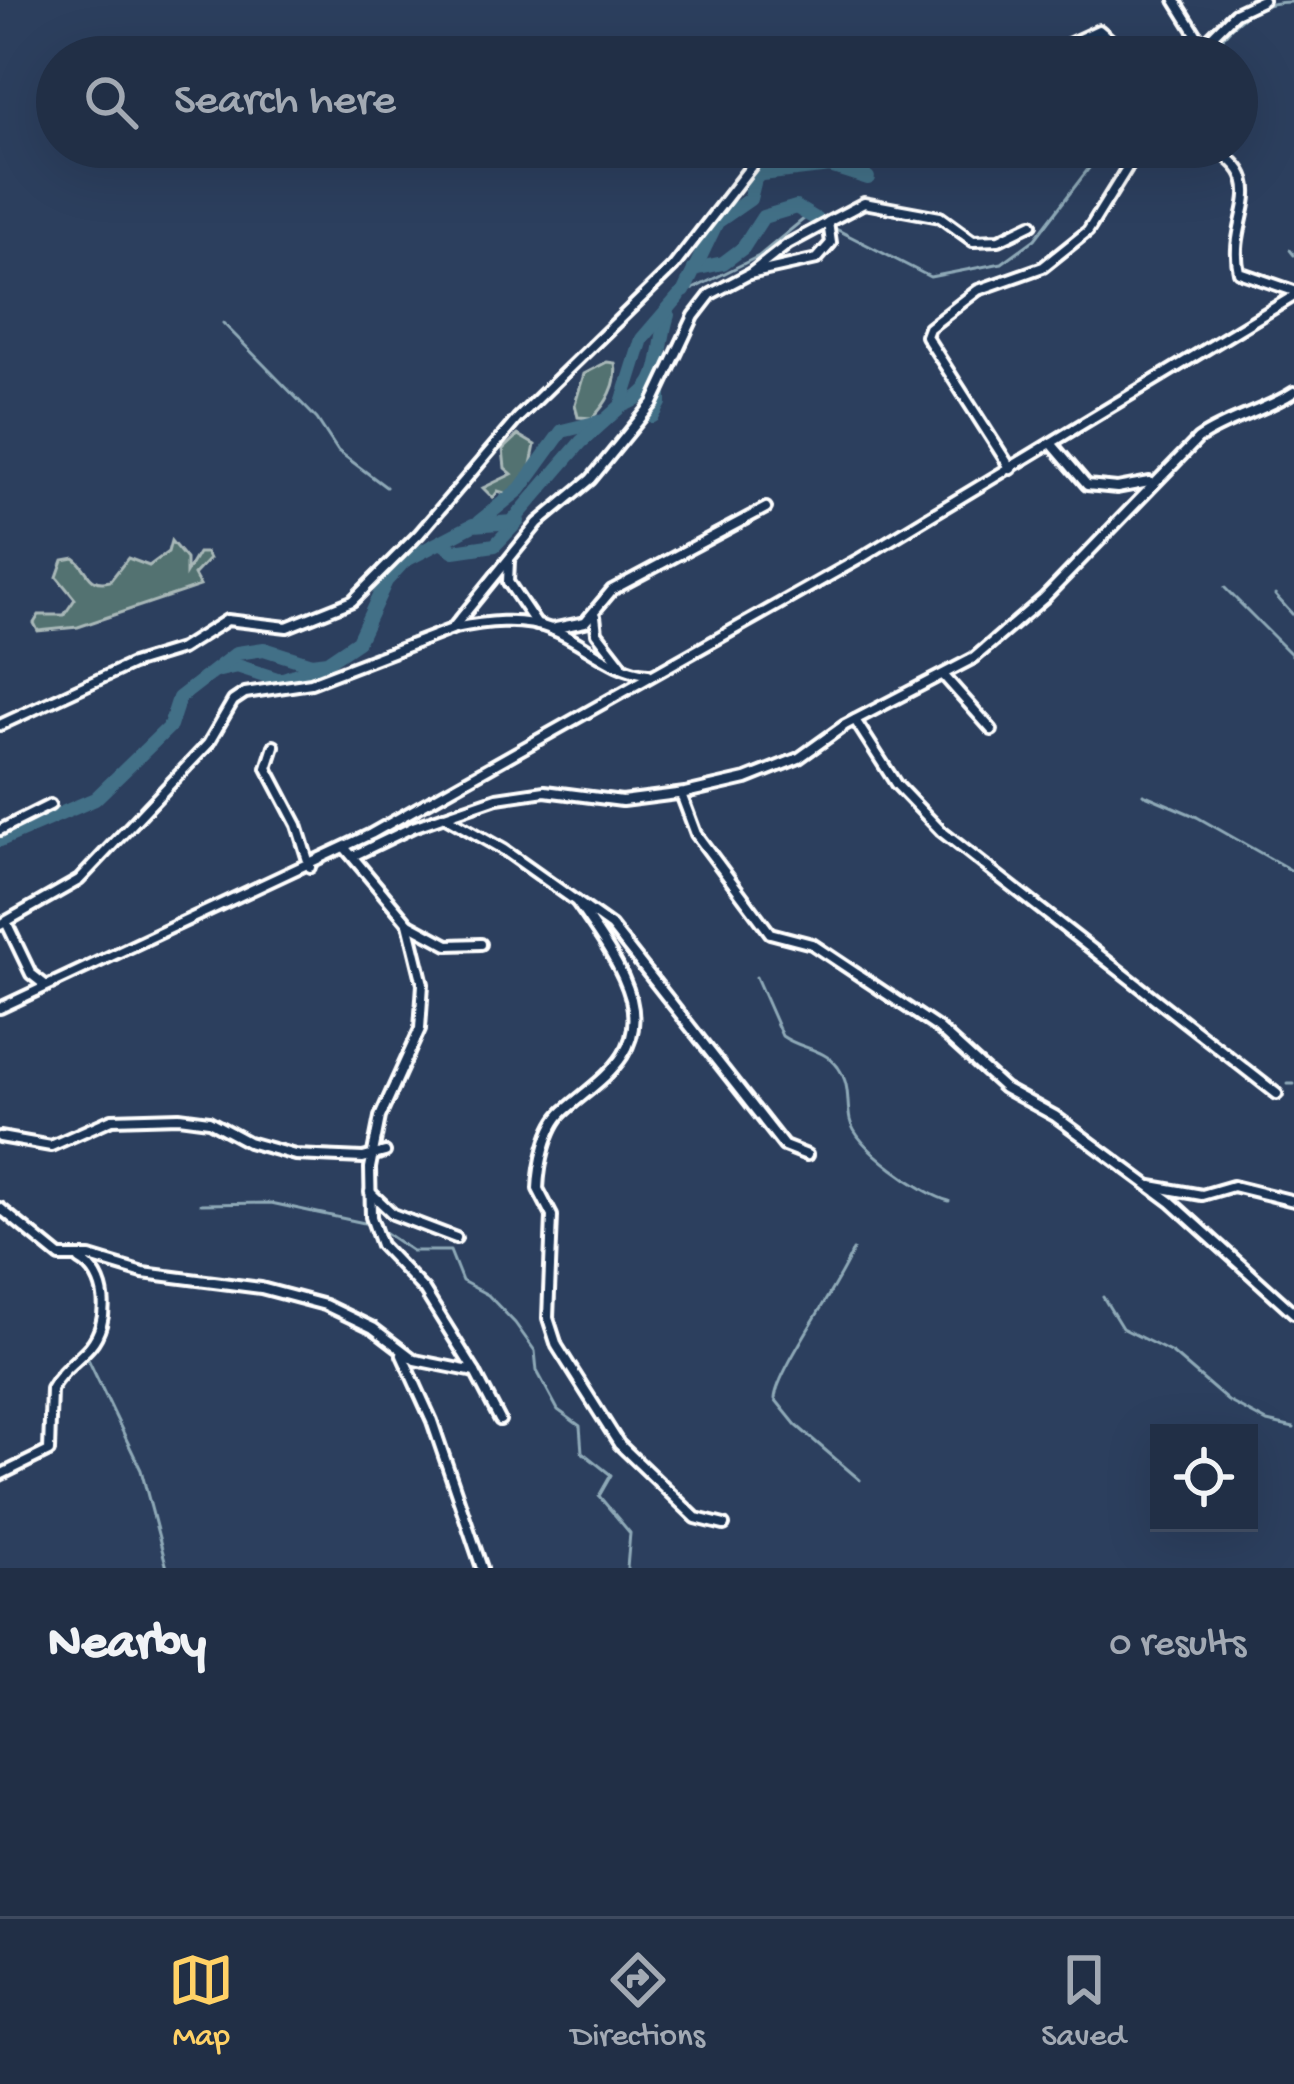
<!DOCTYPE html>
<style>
body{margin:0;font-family:"Gochi Hand",sans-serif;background:#2d3b51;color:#f1f3f6}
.controls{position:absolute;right:36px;bottom:36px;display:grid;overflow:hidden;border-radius:0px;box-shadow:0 12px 48px #0002}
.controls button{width:108px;height:108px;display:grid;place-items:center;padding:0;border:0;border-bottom:3px solid #3e4a5f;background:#212f46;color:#f1f3f6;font:60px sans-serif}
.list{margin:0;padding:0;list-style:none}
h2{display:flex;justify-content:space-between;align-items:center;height:156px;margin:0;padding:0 48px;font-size:51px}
h2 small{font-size:39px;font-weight:400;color:#a2a9b3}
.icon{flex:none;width:66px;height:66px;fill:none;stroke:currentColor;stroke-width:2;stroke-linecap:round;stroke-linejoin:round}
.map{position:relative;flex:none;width:1294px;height:1568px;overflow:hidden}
.search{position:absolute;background:#212f46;box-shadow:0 12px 48px #0002;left:36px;right:36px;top:36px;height:132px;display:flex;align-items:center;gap:30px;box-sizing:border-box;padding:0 42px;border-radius:66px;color:#a2a9b3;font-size:45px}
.sheet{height:348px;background:#212f46}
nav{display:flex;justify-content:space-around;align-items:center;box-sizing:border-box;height:168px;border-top:3px solid #3e4a5f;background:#212f46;font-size:33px;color:#a2a9b3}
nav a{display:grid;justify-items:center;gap:6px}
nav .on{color:#ffd166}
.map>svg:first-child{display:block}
</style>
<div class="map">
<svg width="1294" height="1568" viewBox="0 0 1294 1568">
<rect width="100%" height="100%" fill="#2c3f5e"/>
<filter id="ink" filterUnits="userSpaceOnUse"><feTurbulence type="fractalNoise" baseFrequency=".00833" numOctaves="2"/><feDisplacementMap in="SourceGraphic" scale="24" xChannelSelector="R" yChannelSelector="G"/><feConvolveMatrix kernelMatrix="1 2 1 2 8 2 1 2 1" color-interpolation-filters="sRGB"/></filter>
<g filter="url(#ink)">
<g fill="#537271" stroke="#a9b8b8" stroke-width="3">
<path d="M607,362L615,363C619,383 606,405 592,418L578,417L575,404L584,374Z"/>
<path d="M518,435L535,445L529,474L511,495L498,491L493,498L483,488L512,474L505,468L503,449Z"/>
<path d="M171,541L186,559V573L198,553H206L209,559L194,575L200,586L78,627L38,631L34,623L39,615H64L75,599L57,577L63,560L74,558C89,568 87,587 110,581L128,558L149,566L168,552Z"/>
</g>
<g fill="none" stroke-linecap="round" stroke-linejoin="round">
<g stroke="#8ea9b7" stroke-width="3">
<path d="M667,37L677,57"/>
<path d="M1210,57C1229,24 1254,0 1294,2"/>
<path d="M1158,147H1173"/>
<path d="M834,228L930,277L1002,263L1035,239L1105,147"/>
<path d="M1290,250L1294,255"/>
<path d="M679,296L759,256L805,218L820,221"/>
<path d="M223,323L317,419L338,451L386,487"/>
<path d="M1225,588L1294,657"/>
<path d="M1275,595L1294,616"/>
<path d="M1143,794L1197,817L1294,872"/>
<path d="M756,977L782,1036C800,1049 824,1048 838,1067C851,1086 846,1100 850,1120C856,1148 924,1195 949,1201"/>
<path d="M1288,1084H1294"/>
<path d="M201,1204L271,1203L369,1224"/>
<path d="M378,1228L412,1251H450L462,1281L488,1295L515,1323L535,1351L537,1371L558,1410L580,1426L582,1452L611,1475L599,1496L630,1533L627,1568"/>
<path d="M853,1250C838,1287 776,1372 775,1399L796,1425L860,1480"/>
<path d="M1103,1297L1122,1328L1172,1353L1228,1401L1267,1422L1294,1428"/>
<path d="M87,1357L141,1470L167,1568"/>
</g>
<g stroke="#436f87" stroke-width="14">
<path d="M762,174L830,166L868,178"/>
<path d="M694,269L723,263L743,248L763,217L796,207L821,222"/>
<path d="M684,291L717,222L750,199L755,179L771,163L807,147"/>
<path d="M621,406C668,389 655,353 668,315"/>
<path d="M653,416L660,403V378"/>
<path d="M479,522L520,489L562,431L603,421"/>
<path d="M442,543L454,551L495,545L518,521"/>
<path d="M220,670L237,666L280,680L317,667"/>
<path d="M0,840L95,799L170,726L179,698L237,653L264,649L311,664L327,662L358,641L386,581L404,561L473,525L512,522L581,442L621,406L642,339L679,296"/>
</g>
<g stroke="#fff" stroke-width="16">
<g id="street">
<path d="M1175,0L1203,45"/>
<path d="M1040,57L1099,30L1130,57"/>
<path d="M1191,57L1235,13L1263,0"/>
<path d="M1142,147L1156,154L1196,147"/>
<path d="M1209,147C1279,179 1226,219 1239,272L1294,291"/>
<path d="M751,273L788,244L827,223"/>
<path d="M1051,443L1087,485L1117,488L1149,482"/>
<path d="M1011,469L926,336L929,328L978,290L1043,267L1088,231L1140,147"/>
<path d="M509,560L508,582L537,625"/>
<path d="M595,616L597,633L621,664"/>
<path d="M454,628C484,622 521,617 551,629C585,642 611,671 648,674"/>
<path d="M551,629L585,622L612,590L766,508"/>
<path d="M945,677L992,730"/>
<path d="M855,720L896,784L941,831L1277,1094"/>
<path d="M0,725L132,664L181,649L227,620L287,627L352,601L419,534L518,418L673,267L766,147"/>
<path d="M274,746L267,768L297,825L310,867"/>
<path d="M681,794L696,834L770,933L812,944L938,1028L1004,1088L1055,1116L1171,1202L1294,1313"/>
<path d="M444,816L504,850L611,926L784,1146L807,1155"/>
<path d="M0,830L50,805"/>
<path d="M345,848L408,923L423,984L420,1029L380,1117L370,1168L371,1217L381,1245L424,1290L475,1372"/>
<path d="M355,855L413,827L497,798L545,791L622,801L685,793L746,779L799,758L845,725L974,658L1044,598L1198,439C1229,418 1263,412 1294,392"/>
<path d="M576,901C596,930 622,965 631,999C645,1056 600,1079 564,1111C546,1127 539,1166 538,1189L552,1216L548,1318L557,1346L619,1444L696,1518L724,1525"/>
<path d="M7,924L31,974L45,985"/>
<path d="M409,924L448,945L481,944"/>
<path d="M0,925L79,880L208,744L233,701L245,693L311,683L452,629L538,523L591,479L653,403L694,316L711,294L749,274L817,259L831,243L828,222L864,203L940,217L973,241L999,240L1032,224"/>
<path d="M0,1008L371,834L859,559L1294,296"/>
<path d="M0,1137L51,1146L112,1119L179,1117L209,1121L248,1142L295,1155L363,1158L385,1152"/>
<path d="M1151,1186L1202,1195L1233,1186L1294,1201"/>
<path d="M370,1192L393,1214L456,1238"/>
<path d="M0,1208L60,1257H90L143,1273L261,1288L325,1305L373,1328L415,1360L475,1372L500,1420"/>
<path d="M402,1355L432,1421L482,1568"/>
<path d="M0,1475L49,1451L51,1389C61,1370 77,1361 90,1346C111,1321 108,1275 80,1260"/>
</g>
</g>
<use href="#street" stroke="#1d3557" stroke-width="8"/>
</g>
</g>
</svg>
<div class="controls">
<button><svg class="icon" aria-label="locate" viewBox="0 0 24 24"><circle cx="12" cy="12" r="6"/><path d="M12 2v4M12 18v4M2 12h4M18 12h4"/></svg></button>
</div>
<div class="search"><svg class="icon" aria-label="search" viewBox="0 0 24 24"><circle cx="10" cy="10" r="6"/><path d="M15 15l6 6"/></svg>Search here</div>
</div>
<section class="sheet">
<h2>Nearby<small>0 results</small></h2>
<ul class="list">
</ul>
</section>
<nav>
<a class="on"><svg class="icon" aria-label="map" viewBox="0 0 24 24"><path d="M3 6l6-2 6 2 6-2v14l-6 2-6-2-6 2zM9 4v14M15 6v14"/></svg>Map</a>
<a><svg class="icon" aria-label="directions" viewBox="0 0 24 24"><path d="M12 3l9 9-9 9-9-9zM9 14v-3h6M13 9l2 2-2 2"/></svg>Directions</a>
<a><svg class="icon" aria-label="saved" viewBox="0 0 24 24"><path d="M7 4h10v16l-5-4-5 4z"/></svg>Saved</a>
</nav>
